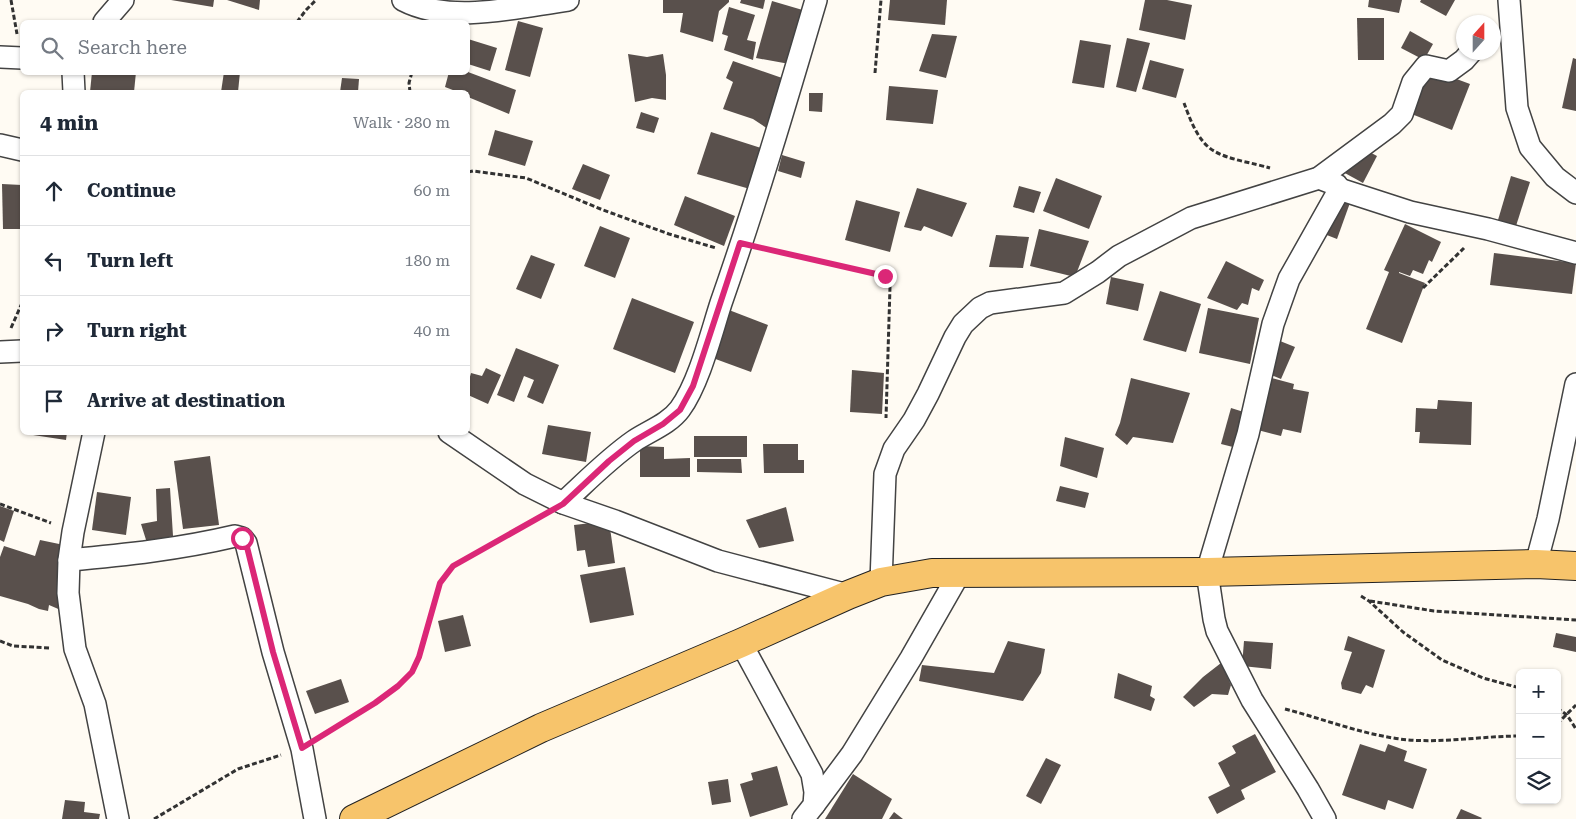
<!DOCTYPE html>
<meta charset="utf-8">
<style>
body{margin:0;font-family:"Roboto Serif",serif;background:#f6f6f7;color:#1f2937}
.controls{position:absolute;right:15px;bottom:15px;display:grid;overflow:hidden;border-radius:8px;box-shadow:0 1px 4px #0004}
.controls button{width:45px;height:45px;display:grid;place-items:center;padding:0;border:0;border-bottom:1px solid #e0e1e3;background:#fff;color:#1f2937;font:25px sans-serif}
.compass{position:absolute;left:1456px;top:15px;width:45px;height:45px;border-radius:50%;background:#fff;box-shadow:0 1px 4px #0004;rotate:21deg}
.stop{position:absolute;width:15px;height:15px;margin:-11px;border:4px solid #db2777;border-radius:50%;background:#fff}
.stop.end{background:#db2777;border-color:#fff;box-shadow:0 1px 5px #0008}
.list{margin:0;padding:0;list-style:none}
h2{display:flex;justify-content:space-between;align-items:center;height:65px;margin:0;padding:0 20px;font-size:21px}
h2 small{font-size:16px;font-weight:400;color:#747a83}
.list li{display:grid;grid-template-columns:32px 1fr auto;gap:15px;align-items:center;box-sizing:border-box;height:70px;padding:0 20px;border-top:1px solid #e0e1e3}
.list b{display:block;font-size:19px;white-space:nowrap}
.list em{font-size:16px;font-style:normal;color:#747a83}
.icon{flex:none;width:28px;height:28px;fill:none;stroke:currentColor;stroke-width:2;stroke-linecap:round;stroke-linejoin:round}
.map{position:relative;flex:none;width:1576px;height:819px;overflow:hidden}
.search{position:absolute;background:#fff;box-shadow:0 1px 4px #0004;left:20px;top:20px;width:450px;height:55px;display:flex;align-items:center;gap:12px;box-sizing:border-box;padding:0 18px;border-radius:8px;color:#747a83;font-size:19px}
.panel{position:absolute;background:#fff;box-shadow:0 1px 4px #0004;left:20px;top:90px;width:450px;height:345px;border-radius:8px}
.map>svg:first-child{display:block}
</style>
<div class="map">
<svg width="1576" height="819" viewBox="0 0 1576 819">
<rect width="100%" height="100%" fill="#fffbf3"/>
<g fill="#59504c">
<path d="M171,0H214L213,7Z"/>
<path d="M227,0H260L259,10Z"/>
<path d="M663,0H729V2L719,11L713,42L680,32L683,13H663Z"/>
<path d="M741,0H765L763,9L740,3Z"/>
<path d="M890,0H947L945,25L888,20Z"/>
<path d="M1145,0H1167L1192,5L1185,40L1139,30Z"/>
<path d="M1369,0H1402L1399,13L1368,7Z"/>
<path d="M1421,0H1455L1446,16L1420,2Z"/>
<path d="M772,1L806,11L795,65L756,58Z"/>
<path d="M729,7L755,15L747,40L756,42L753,60L724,50L728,36L722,34Z"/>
<path d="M1357,18H1384V60H1358Z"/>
<path d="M518,21L543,28L530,77L505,70Z"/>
<path d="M1410,31L1433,44L1424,60L1401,48Z"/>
<path d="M932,34L957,36L946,78L919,71Z"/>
<path d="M1127,38L1150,43L1136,92L1116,87Z"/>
<path d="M468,39L497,48L490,71L468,64Z"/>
<path d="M1080,40L1111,45L1104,88L1072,83Z"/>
<path d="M628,54L647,57L663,54L666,75V100L652,98L635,102Z"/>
<path d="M1573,58L1576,59V111L1562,108Z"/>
<path d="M1150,60L1184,69L1176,98L1142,89Z"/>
<path d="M733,61L785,79L768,129L753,119L723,109L733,82L726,78Z"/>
<path d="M1427,68L1470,84L1452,130L1409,113Z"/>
<path d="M92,72H136L134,92H90Z"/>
<path d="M224,72H240L238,92H221Z"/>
<path d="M449,72H468L516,90L509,114L468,97V92H458L445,87Z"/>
<path d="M342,78L359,79L358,92H340Z"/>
<path d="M889,86L938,90L933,124L886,120Z"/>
<path d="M809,93H823L822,112L809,111Z"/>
<path d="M641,112L659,118L654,133L636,128Z"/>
<path d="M495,130L533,141L525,166L488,155Z"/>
<path d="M711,132L761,148L750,189L697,174Z"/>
<path d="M1360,147L1377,156L1363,183L1343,172Z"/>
<path d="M782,155L805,162L801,178L778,171Z"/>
<path d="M583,164L610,175L600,200L572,189Z"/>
<path d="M1511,176L1530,182L1516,226L1498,220Z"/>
<path d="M1056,178L1102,196L1089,229L1043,211Z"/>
<path d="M2,184L22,185V229H3Z"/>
<path d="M1019,186L1041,192L1034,213L1013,207Z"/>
<path d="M917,188L967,203L952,237L924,226L921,231L904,227Z"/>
<path d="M1332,194L1351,200L1337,239L1319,232Z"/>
<path d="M685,196L735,216L724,246L674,225Z"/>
<path d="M856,200L900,212L890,252L845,240Z"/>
<path d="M1405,224L1441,242L1432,262L1429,260L1423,274L1413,270L1410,276L1399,272V273L1425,283L1402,343L1366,329L1389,272L1384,270Z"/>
<path d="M600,226L630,238L615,278L584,266Z"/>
<path d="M1039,229L1089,241L1075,277L1030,266Z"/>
<path d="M996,235L1029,237L1023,268L989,267Z"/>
<path d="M1494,253L1576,263L1572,294L1490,285Z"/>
<path d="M531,255L555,264L541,299L516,289Z"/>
<path d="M1226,261L1264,280L1259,291L1252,288L1248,305L1242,303L1237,310L1207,298Z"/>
<path d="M1111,277L1144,284L1138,311L1106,304Z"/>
<path d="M1160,291L1201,304L1186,352L1143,340Z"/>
<path d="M632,298L694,322L675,373L613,349Z"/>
<path d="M1208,308L1259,318L1250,364L1199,353Z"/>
<path d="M729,310L768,325L751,372L710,357Z"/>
<path d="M1280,341L1295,347L1281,379L1266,373Z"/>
<path d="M516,348L559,365L543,404L527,397L534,380L524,376L514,402L497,395Z"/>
<path d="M486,368L501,375L488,404L468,395V384L471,373L482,376Z"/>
<path d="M852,370L884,373L882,414L850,412Z"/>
<path d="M1264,376L1294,384L1293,389L1309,392L1301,433L1283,429L1281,436L1250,428Z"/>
<path d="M1131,378L1190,393L1173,443L1133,437L1127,445L1115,435L1120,423Z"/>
<path d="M1438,400L1472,402L1471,445L1419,443L1420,432H1415L1416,408L1437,409Z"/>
<path d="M1231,408L1247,413L1237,448L1221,444Z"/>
<path d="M548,425L591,432L586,462L542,454Z"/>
<path d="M34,432H67L66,440L33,435Z"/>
<rect x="694" y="436" width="53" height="21"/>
<path d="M1065,437L1104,448L1097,478L1060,466Z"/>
<path d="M763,444H798V460H804V473H764Z"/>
<path d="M640,446L664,447V459L690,458V477H640Z"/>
<path d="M210,456L219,525L183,529L174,461Z"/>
<path d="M697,459H741L742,473L697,472Z"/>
<path d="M1060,486L1089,493L1085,508L1056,501Z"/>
<path d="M170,488L173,536L147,543L141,524L157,521L156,489Z"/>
<path d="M97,492L131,497L126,535L92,530Z"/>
<path d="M0,506L14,511L4,542L0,540Z"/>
<path d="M786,507L794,541L759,548L746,520Z"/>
<path d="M609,521L615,563L588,567L585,550L577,551L574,525Z"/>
<path d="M40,540L64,545L63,611L49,605L48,611L39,609L28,604L0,596V557L4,546L35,556Z"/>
<path d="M625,567L634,615L590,623L580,575Z"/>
<path d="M463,615L471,646L445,652L438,621Z"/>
<path d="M1556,633L1576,637V652L1553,647Z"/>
<path d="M1348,636L1385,650L1373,688L1366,685L1361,694L1342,689L1341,683L1352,652L1344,650Z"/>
<path d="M1008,641L1045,649L1041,673L1023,701L919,681L922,665L994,673Z"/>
<path d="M1244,641L1273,643L1271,669L1242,666Z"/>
<path d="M1221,663L1231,685L1228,695L1212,694L1194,707L1183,697L1203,677Z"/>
<path d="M1118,673L1152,686L1150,696L1155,699L1151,711L1114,698Z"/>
<path d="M341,679L349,702L315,714L306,691Z"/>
<path d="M1255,734L1276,772L1241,790L1245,799L1217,814L1208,797L1230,786L1218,763L1236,753L1232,746Z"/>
<path d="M1360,744L1385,752L1388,744L1407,751L1404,761L1427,769L1413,809L1388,800L1385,810L1342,795Z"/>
<path d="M1046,758L1061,765L1041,804L1026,796Z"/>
<path d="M777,766L788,805L750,817L740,784L753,780L751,773Z"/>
<path d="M853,774L892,799L882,819H825Z"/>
<path d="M728,779L731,802L712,805L708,782Z"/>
<path d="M65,800L85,802L84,812L100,814L99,819H62Z"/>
<path d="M1461,809L1482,818L1481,819H1456Z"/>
<path d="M894,812L903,819H889Z"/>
</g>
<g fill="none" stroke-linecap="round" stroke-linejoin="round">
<g stroke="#434343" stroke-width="24">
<g id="minor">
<path d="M403,0C451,25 517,7 568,0"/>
<path d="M1509,0L1517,108L1530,147L1555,177L1576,193"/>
<path d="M104,22L123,0"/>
<path d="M0,57L22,58"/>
<path d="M73,72L74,92"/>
<path d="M0,145L22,150"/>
<path d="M1319,178L1337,185L1339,189L1338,192L1289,279L1273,324L1248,434L1207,572L1214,619L1217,631L1252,700L1308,789L1325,819"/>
<path d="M1339,189L1410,212L1488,229L1576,253"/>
<path d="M0,352L22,351"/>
<path d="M94,432L73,532L69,560L68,593L75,649L95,704L118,819"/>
<path d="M449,432L525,484L563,503L615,521L718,561L848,595"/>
<path d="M563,503C586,482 608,459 634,441C649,431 669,424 680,409C699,383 711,334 721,303C756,203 786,102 816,0"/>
<path d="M69,560C125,555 180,549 235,536L242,538L246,543L273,652L302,749L315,819"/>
<path d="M1536,564L1548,519L1576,384"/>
<path d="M881,582L885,474L894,449L914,420L928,394L955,337L963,324L980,308L990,303L1064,293L1098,272L1119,256L1191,218L1319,178L1392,124L1402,114L1413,82L1426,66L1449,71L1464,60L1471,52"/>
<path d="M741,643L812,774L815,792L814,805L803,819"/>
<path d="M814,805L852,754L911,658L959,574"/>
</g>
</g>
<g stroke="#212121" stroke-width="30">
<path id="primary" d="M354,819L541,728L741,643L848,595L881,582L932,573L1207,572L1536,564L1576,566"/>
</g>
<g stroke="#323232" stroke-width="3" stroke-dasharray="5 2.5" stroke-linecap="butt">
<path d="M11,0L17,34"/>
<path d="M297,22L306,10L316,0"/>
<path d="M875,73L881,0"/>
<path d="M410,92L409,83L412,72"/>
<path d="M1184,103C1190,119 1198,142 1214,151C1229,160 1254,163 1270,168"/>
<path d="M468,172L473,171L526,178L603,210L669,234L716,248"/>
<path d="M765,249L885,276L888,280L890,287L886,418"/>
<path d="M1423,288L1464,248"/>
<path d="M11,328L22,303"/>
<path d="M0,504L51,523"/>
<path d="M1361,596L1369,601L1403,632L1442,660L1483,678L1520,688"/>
<path d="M1370,601L1434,611L1576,620"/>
<path d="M0,641L13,646L51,648"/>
<path d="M1557,708L1567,715L1576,729"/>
<path d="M1285,709C1320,718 1356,732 1393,738C1435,745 1478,736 1520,736"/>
<path d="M1557,724L1576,705"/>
<path d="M322,736L375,703L398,686L412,672L419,657L440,583L453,566L539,518"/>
<path d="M154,819L238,769L281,755"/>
</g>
<use href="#minor" stroke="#fff" stroke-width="21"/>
<use href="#primary" stroke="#f7c46b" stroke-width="28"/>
</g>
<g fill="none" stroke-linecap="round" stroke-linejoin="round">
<path stroke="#db2777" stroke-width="6" d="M242,538L246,543L273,652L302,748L375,703L398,686L412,672L419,657L440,583L453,566L563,504L609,461L634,441L663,424L680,410L693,386L740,243L885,276"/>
</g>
</svg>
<div class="controls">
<button>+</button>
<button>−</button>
<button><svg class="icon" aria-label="layers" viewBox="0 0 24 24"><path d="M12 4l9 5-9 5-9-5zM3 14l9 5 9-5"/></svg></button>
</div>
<svg class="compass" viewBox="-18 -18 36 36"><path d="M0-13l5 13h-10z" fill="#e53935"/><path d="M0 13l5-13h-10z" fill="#747a83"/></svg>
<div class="stop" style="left:242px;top:538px"></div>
<div class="stop end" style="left:885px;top:276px"></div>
<div class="search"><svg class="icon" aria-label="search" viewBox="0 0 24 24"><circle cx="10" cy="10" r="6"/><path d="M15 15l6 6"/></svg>Search here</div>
<section class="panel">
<h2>4 min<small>Walk · 280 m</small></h2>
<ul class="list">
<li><svg class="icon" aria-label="ahead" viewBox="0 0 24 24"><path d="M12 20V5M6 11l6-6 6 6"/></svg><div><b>Continue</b></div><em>60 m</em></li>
<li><svg class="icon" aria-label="left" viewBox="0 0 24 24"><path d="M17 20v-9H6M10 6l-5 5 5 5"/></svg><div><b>Turn left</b></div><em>180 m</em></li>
<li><svg class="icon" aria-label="right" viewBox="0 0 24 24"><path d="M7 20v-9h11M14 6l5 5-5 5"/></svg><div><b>Turn right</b></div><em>40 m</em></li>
<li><svg class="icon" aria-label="arrive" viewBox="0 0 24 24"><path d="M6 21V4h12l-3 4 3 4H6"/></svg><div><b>Arrive at destination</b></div></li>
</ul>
</section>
</div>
